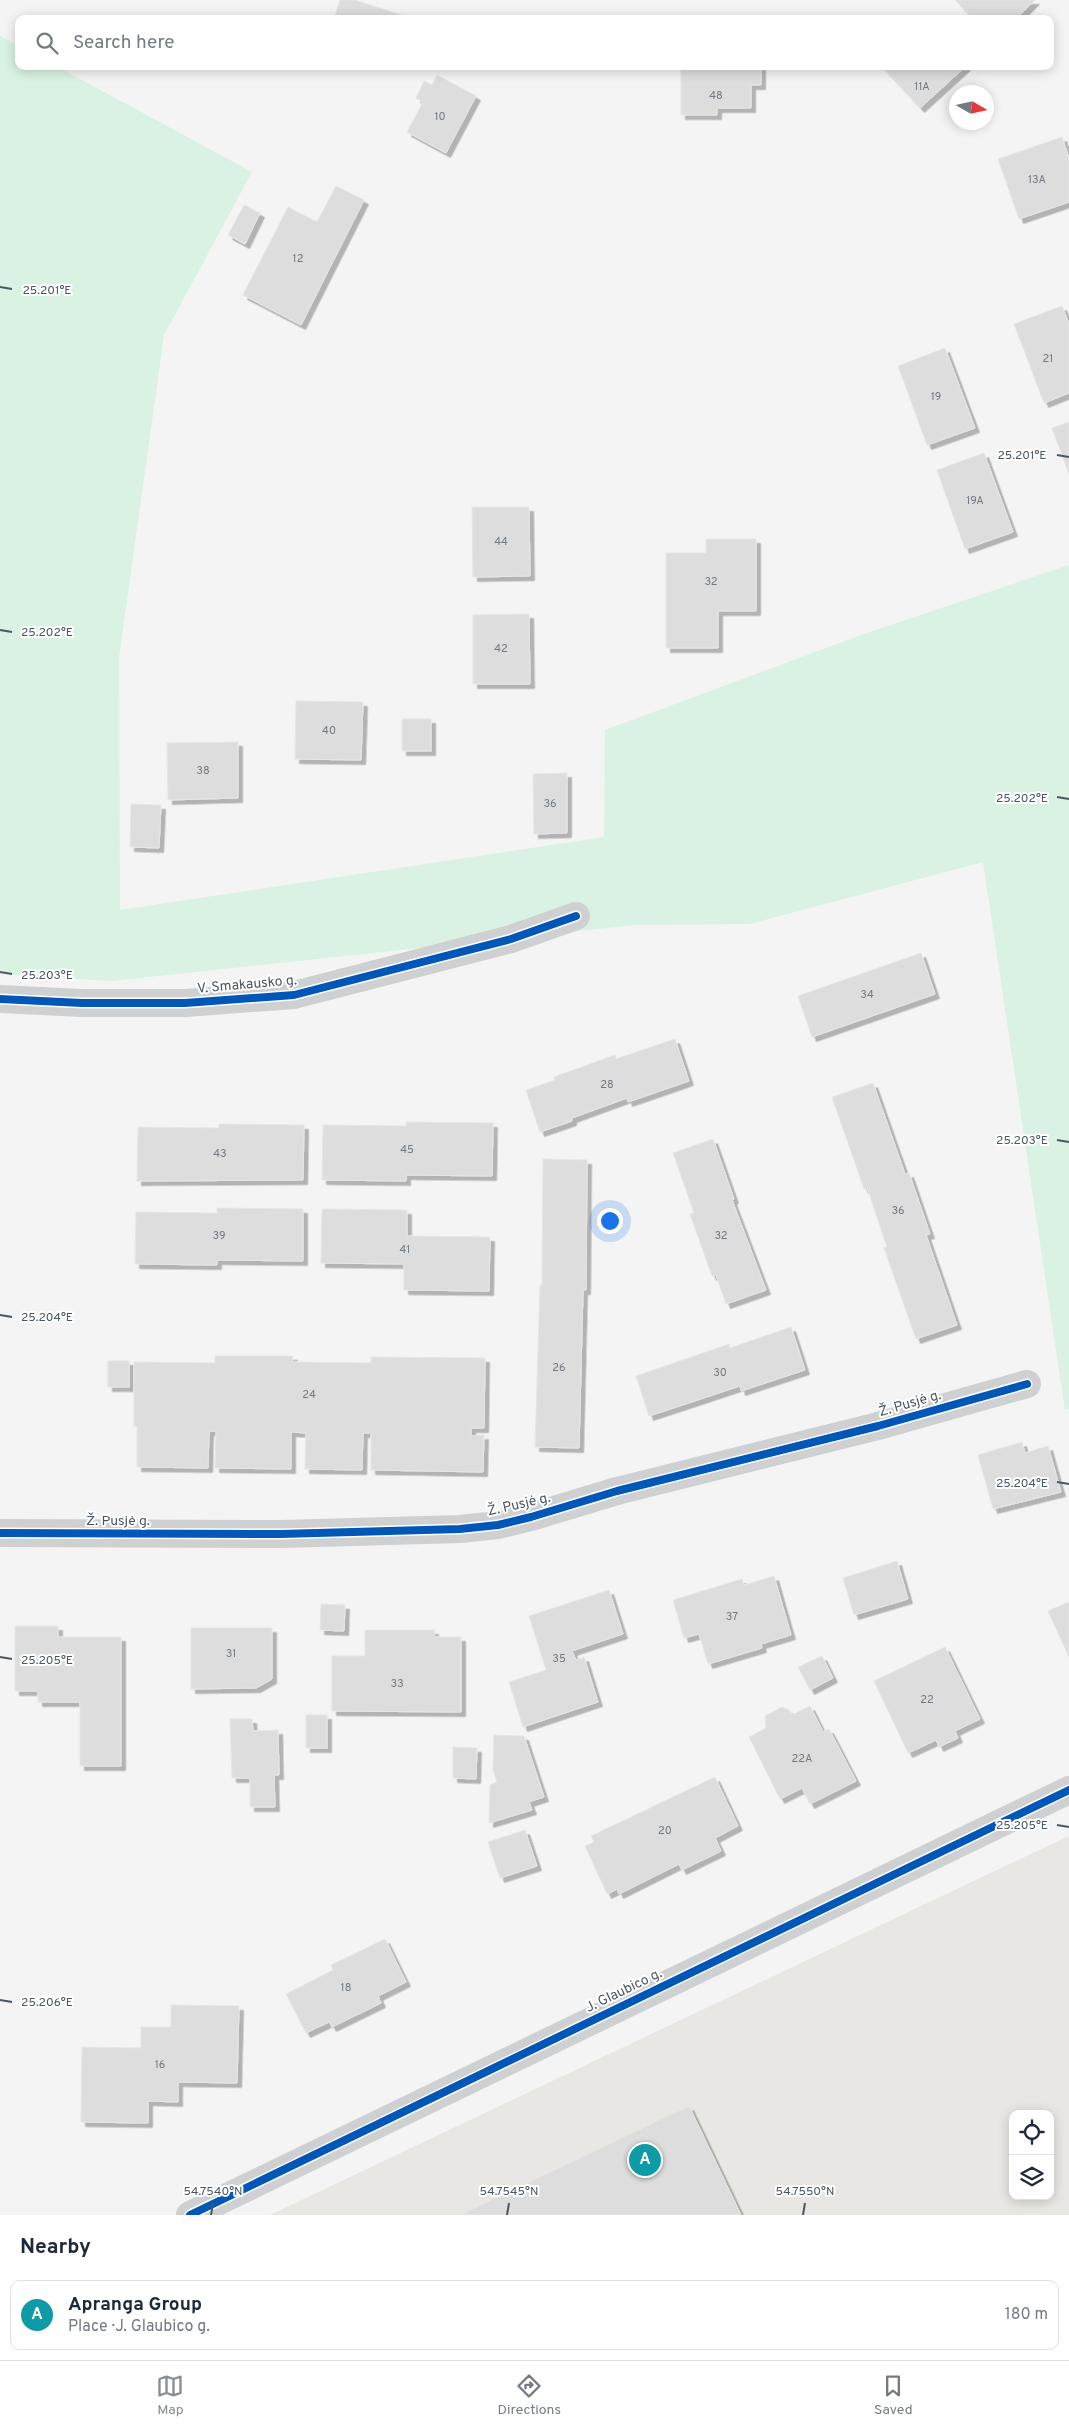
<!DOCTYPE html>
<meta charset="utf-8">
<style>
body{margin:0;font-family:Overpass,sans-serif;background:#f2f2f3;color:#1f2937}
.controls{position:absolute;right:15px;bottom:15px;display:grid;overflow:hidden;border-radius:10px;box-shadow:0 2px 12px #0003}
.controls button{width:45px;height:45px;display:grid;place-items:center;padding:0;border:0;border-bottom:1px solid #e0e1e3;background:#fff;color:#1f2937;font:25px sans-serif}
.compass{position:absolute;left:949px;top:85px;width:45px;height:45px;border-radius:50%;background:#fff;box-shadow:0 2px 12px #0003;rotate:99deg}
.you{position:absolute;left:609px;top:1220px;width:18px;height:18px;margin:-12px;border:4px solid #fff;border-radius:50%;background:#1a73e8;box-shadow:0 0 0 8px #1a73e833}
.badge{display:grid;place-items:center;width:32px;height:32px;border-radius:50%;background:#868d94;color:#fff;font-size:16px;font-weight:700}
.pin{position:absolute;translate:-50% -50%;border:2px solid #fff;box-shadow:0 1px 5px #0006}
.list{margin:0;padding:0;list-style:none}
h2{display:flex;justify-content:space-between;align-items:center;height:65px;margin:0;padding:0 20px;font-size:21px}
h2 small{font-size:16px;font-weight:400;color:#747a83}
.list li{display:grid;grid-template-columns:32px 1fr auto;gap:15px;align-items:center;box-sizing:border-box;height:70px;margin:0 10px 10px;padding:0 10px;border:1px solid #e0e1e3;border-radius:10px}
.list b{display:block;font-size:19px;white-space:nowrap}
.list p{margin:0;font-size:16px;white-space:nowrap;color:#747a83}
.list em{font-size:16px;font-style:normal;color:#747a83}
.icon{flex:none;width:28px;height:28px;fill:none;stroke:currentColor;stroke-width:2;stroke-linecap:round;stroke-linejoin:round}
.map{position:relative;flex:none;width:1069px;height:2215px;overflow:hidden}
.search{position:absolute;background:#fff;box-shadow:0 2px 12px #0003;left:15px;right:15px;top:15px;height:55px;display:flex;align-items:center;gap:12px;box-sizing:border-box;padding:0 18px;border-radius:10px;color:#747a83;font-size:19px}
.sheet{height:145px;background:#fff}
nav{display:flex;justify-content:space-around;align-items:center;box-sizing:border-box;height:70px;border-top:1px solid #e0e1e3;background:#fff;font-size:14px;color:#747a83}
nav a{display:grid;justify-items:center;gap:2px}
nav .on{color:#868d94}
.map>svg:first-child{display:block}
</style>
<div class="map">
<svg width="1069" height="2215" viewBox="0 0 1069 2215">
<defs>
<filter id="shadow"><feDropShadow dx="4.5" dy="4.5" stdDeviation="0" flood-color="#0004"/></filter>
</defs>
<rect width="100%" height="100%" fill="#f4f4f4"/>
<path fill="#e8e7e3" fill-rule="evenodd" d="M1069,1836V2215H270L984,1876ZM1013,2114H1050V2196H1013Z"/>
<path fill="#d9f2e3" d="M0,36L19,46V66H56L252,172L164,335L119,658L120,910L604,837L605,730L864,634L1069,565V1409L1065,1410L983,862L750,924L635,925L111,981L0,974Z"/>
<g fill="#ddddde" stroke="#e5e6e7" filter="url(#shadow)">
<path d="M340,0H355L414,19H334Z"/>
<path d="M955,0H1035L1016,19H973Z"/>
<path d="M681,66H761V85H751V108H717V115H681Z"/>
<path d="M881,66H966L920,108Z"/>
<path d="M437,75L476,96L446,153L407,132L423,102L416,98L424,81L432,85Z"/>
<path d="M1062,137L1069,158V202L1019,219L998,159Z"/>
<path d="M336,186L364,200L301,325L243,295L288,207L317,222Z"/>
<path d="M244,205L260,213L245,244L228,235Z"/>
<path d="M1062,306L1069,324V393L1044,403L1014,324Z"/>
<path d="M945,348L975,428L927,445L898,366Z"/>
<path d="M1069,422V474L1052,428Z"/>
<path d="M984,453L1013,532L965,549L937,470Z"/>
<path d="M472,507H529L530,576L473,577Z"/>
<path d="M706,539H756V611H718V648H666V553H706Z"/>
<path d="M529,614L530,684H473V615Z"/>
<path d="M296,701L363,702L361,760L295,759Z"/>
<rect x="402" y="719" width="29" height="32"/>
<path d="M238,742V798L168,800L167,743Z"/>
<path d="M567,773V833L534,834L533,774Z"/>
<path d="M131,804L161,805L159,848L130,847Z"/>
<path d="M921,953L935,994L812,1037L798,996Z"/>
<path d="M675,1039L689,1081L628,1102L627,1098L572,1118V1121L540,1132L526,1090L555,1080L554,1077L615,1055L616,1059Z"/>
<path d="M873,1083L905,1174L909,1173L930,1234L926,1235L957,1325L916,1339L884,1248L887,1247L867,1187L864,1189L832,1097Z"/>
<path d="M406,1122L493,1123L492,1176L406,1175V1181L322,1180L323,1125L406,1126Z"/>
<path d="M219,1124L304,1125L303,1180L137,1181L138,1127L219,1128Z"/>
<path d="M713,1139L734,1199L732,1200L766,1290L726,1304L716,1275L712,1276L690,1214L694,1213L673,1153Z"/>
<path d="M543,1159L587,1160L586,1290H583L579,1448L535,1447L540,1285H542Z"/>
<path d="M217,1208L303,1209V1261L217,1260V1265L135,1264L136,1212L217,1213Z"/>
<path d="M322,1209L407,1210V1236L490,1237L489,1291L404,1290V1264L321,1263Z"/>
<path d="M791,1327L805,1370L741,1391L740,1386L649,1416L636,1376L729,1344L730,1348Z"/>
<path d="M215,1356H293L292,1362L371,1363V1357L485,1358L484,1428H471V1436L484,1435L483,1472L371,1470V1433H363L362,1470L305,1469L306,1433L291,1432V1469L215,1468L216,1431H209L208,1468L137,1467V1426L134,1427V1362L215,1363Z"/>
<rect x="108" y="1361" width="21" height="26"/>
<path d="M1022,1442L1025,1453L1048,1446L1061,1492L993,1509L978,1455Z"/>
<path d="M897,1561L908,1599L854,1615L843,1578Z"/>
<path d="M774,1576L791,1635L761,1644L762,1648L708,1664L699,1634L684,1638L673,1600L742,1579L744,1585Z"/>
<path d="M609,1590L623,1634L572,1651L576,1660L584,1657L598,1702L523,1727L509,1682L546,1670L529,1616Z"/>
<path d="M1069,1602V1657L1048,1611Z"/>
<path d="M321,1604L345,1605L344,1631L320,1630Z"/>
<path d="M15,1626H58V1637H121V1766H80V1702H38V1691H15Z"/>
<path d="M191,1628H272V1679L256,1688L191,1689Z"/>
<path d="M365,1630H434V1637H461V1712L332,1711V1656H365Z"/>
<path d="M945,1647L980,1719L955,1731L958,1738L939,1747L936,1740L908,1753L874,1681Z"/>
<path d="M822,1656L833,1678L810,1690L798,1667Z"/>
<path d="M810,1706L823,1732L829,1729L856,1781L810,1804L802,1788L780,1799L749,1737L766,1728L765,1716L782,1707L789,1710L792,1715Z"/>
<rect x="306" y="1715" width="21" height="33"/>
<path d="M230,1719H252L253,1731L278,1730L279,1775H274L275,1807H250V1778H232Z"/>
<path d="M494,1735L524,1736L544,1797L529,1802L532,1810L489,1823L490,1785L497,1782L493,1770Z"/>
<path d="M453,1747L477,1748L476,1779L453,1778Z"/>
<path d="M715,1777L738,1826L715,1838L721,1851L682,1870L679,1864L619,1894L617,1889L607,1894L585,1846L594,1842L591,1836Z"/>
<path d="M525,1830L537,1866L500,1878L488,1842Z"/>
<path d="M385,1939L406,1982L378,1996L381,2003L332,2027L329,2022L306,2033L286,1994L333,1970L331,1965Z"/>
<path d="M171,2005L239,2006L237,2083L178,2082V2102L148,2101V2123L81,2122L82,2047L141,2048V2027H171Z"/>
<path d="M689,2106L741,2215H460Z"/>
</g>
<g fill="none" stroke-linecap="round" stroke-linejoin="round">
<g stroke="#ced0d2" stroke-width="28">
<path d="M0,999L82,1003H185L294,995L511,939L576,916"/>
<path d="M0,1533L281,1534L460,1529L498,1525L531,1517L617,1491L878,1426L1027,1384"/>
<path d="M190,2215L1069,1790"/>
</g>
<g stroke="#fff" stroke-width="11">
<g id="cycleway">
<path d="M0,999L82,1003H185L294,995L511,939L576,916"/>
<path d="M0,1533L281,1534L460,1529L498,1525L531,1517L617,1491L878,1426L1027,1384"/>
<path d="M190,2215L1069,1790"/>
</g>
</g>
<use href="#cycleway" stroke="#0057b8" stroke-width="8"/>
</g>
<path fill="none" stroke="#4a5661" stroke-width="2" d="M0,287L12,289M1057,455L1069,457M0,630L12,632M1057,797L1069,799M0,972L12,974M1057,1140L1069,1142M0,1315L12,1317M1057,1482L1069,1484M0,1657L12,1659M1057,1825L1069,1827M0,2000L12,2002M211,2215L213,2203M507,2215L509,2203M803,2215L805,2203"/>
<g text-anchor="middle" dominant-baseline="central" stroke-width="4" stroke-linejoin="round" paint-order="stroke">
<g font-size="11" fill="#707881">
<text x="922" y="87">11A</text>
<text x="716" y="96">48</text>
<text x="440" y="117">10</text>
<text x="1037" y="180">13A</text>
<text x="298" y="259">12</text>
<text x="1048" y="359">21</text>
<text x="936" y="397">19</text>
<text x="975" y="501">19A</text>
<text x="501" y="542">44</text>
<text x="711" y="582">32</text>
<text x="501" y="649">42</text>
<text x="329" y="731">40</text>
<text x="203" y="771">38</text>
<text x="550" y="804">36</text>
<text x="867" y="995">34</text>
<text x="607" y="1085">28</text>
<text x="407" y="1150">45</text>
<text x="220" y="1154">43</text>
<text x="898" y="1211">36</text>
<text x="219" y="1236">39</text>
<text x="721" y="1236">32</text>
<text x="405" y="1250">41</text>
<text x="559" y="1368">26</text>
<text x="720" y="1373">30</text>
<text x="309" y="1395">24</text>
<text x="732" y="1617">37</text>
<text x="231" y="1654">31</text>
<text x="559" y="1659">35</text>
<text x="397" y="1684">33</text>
<text x="927" y="1700">22</text>
<text x="802" y="1759">22A</text>
<text x="665" y="1831">20</text>
<text x="346" y="1988">18</text>
<text x="160" y="2065">16</text>
</g>
<g font-size="14" fill="#4a5661" stroke="#fff">
<text transform="translate(247 985) rotate(-5)">V. Smakausko g.</text>
<text transform="translate(910 1404) rotate(-16)">Ž. Pusjė g.</text>
<text transform="translate(519 1505) rotate(-13)">Ž. Pusjė g.</text>
<text x="118" y="1521">Ž. Pusjė g.</text>
<text transform="translate(624 1991) rotate(-26)">J. Glaubico g.</text>
</g>
</g>
<g font-size="12" text-anchor="middle" fill="#4a5661" stroke="#fff" stroke-width="4" stroke-linejoin="round" paint-order="stroke">
<text x="47" y="294">25.201°E</text>
<text x="1022" y="459">25.201°E</text>
<text x="47" y="636">25.202°E</text>
<text x="1022" y="802">25.202°E</text>
<text x="47" y="979">25.203°E</text>
<text x="1022" y="1144">25.203°E</text>
<text x="47" y="1321">25.204°E</text>
<text x="1022" y="1487">25.204°E</text>
<text x="47" y="1664">25.205°E</text>
<text x="1022" y="1829">25.205°E</text>
<text x="47" y="2006">25.206°E</text>
<text x="213" y="2195">54.7540°N</text>
<text x="509" y="2195">54.7545°N</text>
<text x="805" y="2195">54.7550°N</text>
</g>
</svg>
<div class="controls">
<button><svg class="icon" aria-label="locate" viewBox="0 0 24 24"><circle cx="12" cy="12" r="6"/><path d="M12 2v4M12 18v4M2 12h4M18 12h4"/></svg></button>
<button><svg class="icon" aria-label="layers" viewBox="0 0 24 24"><path d="M12 4l9 5-9 5-9-5zM3 14l9 5 9-5"/></svg></button>
</div>
<svg class="compass" viewBox="-18 -18 36 36"><path d="M0-13l5 13h-10z" fill="#e53935"/><path d="M0 13l5-13h-10z" fill="#747a83"/></svg>
<div class="you"></div>
<div class="pin badge" style="left:645px;top:2160px;background:#0f9aa8">A</div>
<div class="search"><svg class="icon" aria-label="search" viewBox="0 0 24 24"><circle cx="10" cy="10" r="6"/><path d="M15 15l6 6"/></svg>Search here</div>
</div>
<section class="sheet">
<h2>Nearby<small></small></h2>
<ul class="list">
<li><span class="badge" style="background:#0f9aa8">A</span><div><b>Apranga Group</b><p>Place · J. Glaubico g.</p></div><em>180 m</em></li>
</ul>
</section>
<nav>
<a class="on"><svg class="icon" aria-label="map" viewBox="0 0 24 24"><path d="M3 6l6-2 6 2 6-2v14l-6 2-6-2-6 2zM9 4v14M15 6v14"/></svg>Map</a>
<a><svg class="icon" aria-label="directions" viewBox="0 0 24 24"><path d="M12 3l9 9-9 9-9-9zM9 14v-3h6M13 9l2 2-2 2"/></svg>Directions</a>
<a><svg class="icon" aria-label="saved" viewBox="0 0 24 24"><path d="M7 4h10v16l-5-4-5 4z"/></svg>Saved</a>
</nav>
